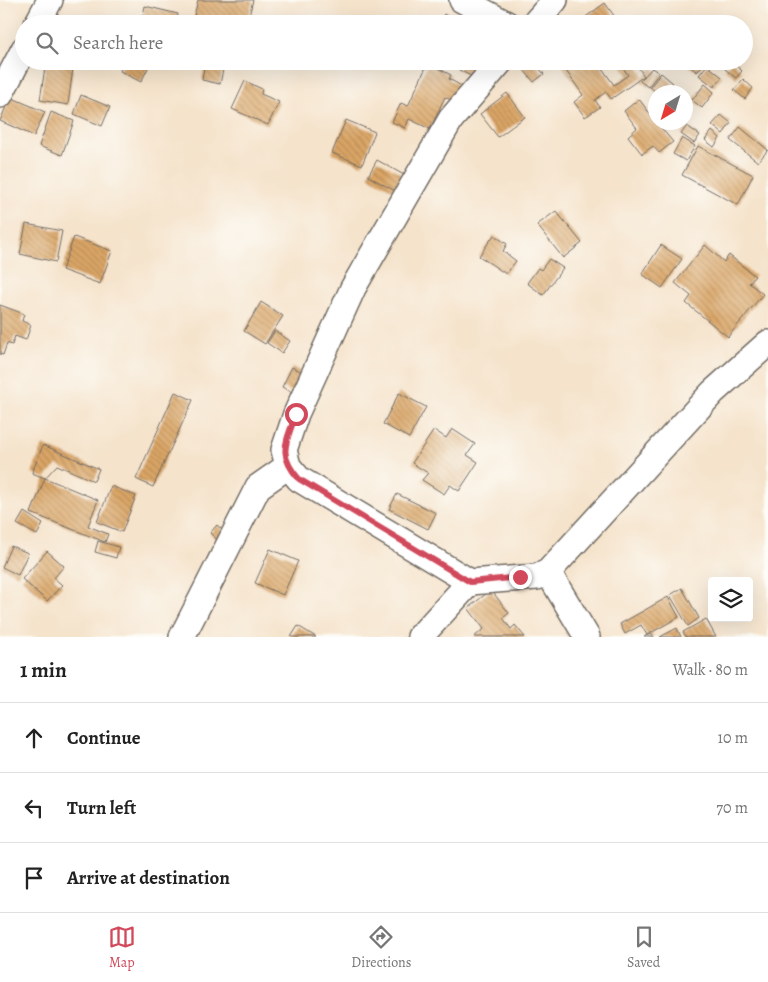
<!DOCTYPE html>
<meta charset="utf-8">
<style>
body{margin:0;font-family:Alegreya,serif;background:#f2f2f2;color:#222}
.controls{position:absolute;right:15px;bottom:15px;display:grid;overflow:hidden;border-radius:5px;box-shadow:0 5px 20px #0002}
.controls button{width:45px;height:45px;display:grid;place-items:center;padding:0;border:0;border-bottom:1px solid #e0e0e0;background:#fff;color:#222;font:25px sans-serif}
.compass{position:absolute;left:648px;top:85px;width:45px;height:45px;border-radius:50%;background:#fff;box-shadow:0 5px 20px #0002;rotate:218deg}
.stop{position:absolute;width:15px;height:15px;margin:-11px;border:4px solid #d1495b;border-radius:50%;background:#fff}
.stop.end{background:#d1495b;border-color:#fff;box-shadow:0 1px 5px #0008}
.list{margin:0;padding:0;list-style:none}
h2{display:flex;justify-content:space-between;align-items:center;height:65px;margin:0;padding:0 20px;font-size:21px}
h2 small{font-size:16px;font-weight:400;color:#767676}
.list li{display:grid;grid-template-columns:32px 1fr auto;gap:15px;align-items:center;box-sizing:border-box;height:70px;padding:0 20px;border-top:1px solid #e0e0e0}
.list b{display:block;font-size:19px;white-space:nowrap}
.list em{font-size:16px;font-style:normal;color:#767676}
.icon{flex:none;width:28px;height:28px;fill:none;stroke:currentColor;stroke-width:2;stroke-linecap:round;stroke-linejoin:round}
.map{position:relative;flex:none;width:768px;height:637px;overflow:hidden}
.search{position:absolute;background:#fff;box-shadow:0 5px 20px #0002;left:15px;right:15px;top:15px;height:55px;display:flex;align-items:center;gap:12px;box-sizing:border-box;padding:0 18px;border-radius:28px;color:#767676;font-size:19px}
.sheet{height:275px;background:#fff}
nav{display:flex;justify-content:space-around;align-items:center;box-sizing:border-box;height:70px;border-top:1px solid #e0e0e0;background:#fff;font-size:14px;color:#767676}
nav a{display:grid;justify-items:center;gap:2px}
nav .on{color:#d1495b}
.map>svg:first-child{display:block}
</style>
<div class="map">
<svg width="768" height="637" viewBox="0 0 768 637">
<defs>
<pattern id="building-back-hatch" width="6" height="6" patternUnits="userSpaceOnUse" patternTransform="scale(1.25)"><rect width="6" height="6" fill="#dba666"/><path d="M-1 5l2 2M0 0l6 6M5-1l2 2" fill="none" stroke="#b28754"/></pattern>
</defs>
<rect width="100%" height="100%" fill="#fdfcf7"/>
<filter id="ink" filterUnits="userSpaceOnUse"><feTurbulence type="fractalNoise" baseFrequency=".02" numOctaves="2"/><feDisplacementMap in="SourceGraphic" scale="10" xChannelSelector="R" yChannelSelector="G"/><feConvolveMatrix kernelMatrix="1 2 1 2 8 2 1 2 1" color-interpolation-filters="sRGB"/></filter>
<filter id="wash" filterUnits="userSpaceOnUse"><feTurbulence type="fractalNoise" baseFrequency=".0096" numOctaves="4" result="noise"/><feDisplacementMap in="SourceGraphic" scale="20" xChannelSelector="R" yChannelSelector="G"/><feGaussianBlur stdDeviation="1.12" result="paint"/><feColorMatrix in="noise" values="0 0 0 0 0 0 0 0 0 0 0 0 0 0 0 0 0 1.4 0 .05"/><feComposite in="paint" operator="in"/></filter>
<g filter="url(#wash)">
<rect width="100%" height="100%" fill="#f5e3cb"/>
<g id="blocks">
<g fill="url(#building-back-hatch)">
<path d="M198,0H253L247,24H192Z"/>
<path d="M605,3L617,20L612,24H576Z"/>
<path d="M145,6L178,14L176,24H141Z"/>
<path d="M444,14L461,24H438Z"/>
<path d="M46,61H74L68,105L40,100Z"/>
<path d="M125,61H140L149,66L141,82L120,71Z"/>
<path d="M452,61H471L480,67L475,78L459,70V67Z"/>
<path d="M533,61L544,74L534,82L523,69Z"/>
<path d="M559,61H597L614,85L628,75L618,61H634L644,76L611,99L606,92L595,100L600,107L585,117L574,102L583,95Z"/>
<path d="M687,61H706L697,72L685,63Z"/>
<path d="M731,61L742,71L736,78L725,69Z"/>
<path d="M428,63L451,75L449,79L467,89L459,104L445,97L430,129L409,119L405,128L392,122L401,103L408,106Z"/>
<path d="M707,65L722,77L714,87L699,75Z"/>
<path d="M204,67L223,70L220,84L202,80Z"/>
<path d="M652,68L659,73L648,87L640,81Z"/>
<path d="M661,73L673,83L665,92H656L650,87Z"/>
<path d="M743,79L753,88L745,99L734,90Z"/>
<path d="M245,81L262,89L261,94L279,102L268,125L232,109Z"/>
<path d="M705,84L714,92L702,108L692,100Z"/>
<path d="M507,93L525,117L498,137L480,114Z"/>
<path d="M81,95L110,107L102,126L74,114Z"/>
<path d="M10,97L45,112L34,136L0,121Z"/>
<path d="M639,99L656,122L673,142L659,153L653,146L642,154L628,136L637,128L624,111Z"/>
<path d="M51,112L74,121L62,155L39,146Z"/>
<path d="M721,115L731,123L723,134L712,125Z"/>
<path d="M346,120L375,132L362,165L332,153Z"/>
<path d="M687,126L700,135L694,143L681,134Z"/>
<path d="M740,127L768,150L758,162L730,140Z"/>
<path d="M712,131L720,138L714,147L705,140Z"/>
<path d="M682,138L695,146L686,161L673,154Z"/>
<path d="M698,146L753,175L738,205L682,175Z"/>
<path d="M377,160L404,175L395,191L368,176Z"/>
<path d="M556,211L582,243L563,258L537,225Z"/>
<path d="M26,224L62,231L56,262L20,254Z"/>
<path d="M494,235L507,244L503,251L516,261L506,274L479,256Z"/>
<path d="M74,237L112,251L100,284L62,270Z"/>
<path d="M661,245L682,259L662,288L642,274Z"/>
<path d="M705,245L724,262L729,255L755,276L749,283L763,294L728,337L686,303L691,296L675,283Z"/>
<path d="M549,259L563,268L543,295L527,283L538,268L541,270Z"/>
<path d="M261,302L283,316L265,344L244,331Z"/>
<path d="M0,305L24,314L22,321L31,325L26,340L15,336L12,345L7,343L3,355L0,354Z"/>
<path d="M275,331L290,341L282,353L267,343Z"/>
<path d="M292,367L308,375L298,395L282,387Z"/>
<path d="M175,392L193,400L153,487L136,479Z"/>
<path d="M399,393L426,407L409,438L383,424Z"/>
<path d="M452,429L475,444L467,455L478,462L459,491L450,485L444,494L422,480L428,473L412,463L434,430L446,438Z"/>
<path d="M43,445L99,469L94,481L57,465L45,478L32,473Z"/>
<path d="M45,478L98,500L88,526L108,534L105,542L31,513Z"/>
<path d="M111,486L136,496L122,532L97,522Z"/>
<path d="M397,494L436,513L428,529L389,509Z"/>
<path d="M24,512L43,524L37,535L17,524Z"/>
<path d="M217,525L230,537L223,545L210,533Z"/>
<path d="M98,541L119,547L116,558L95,552Z"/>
<path d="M11,546L28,553L18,575L2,567Z"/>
<path d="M270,549L298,561L283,595L255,583Z"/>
<path d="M47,551L64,566L54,578L62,585L47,601L22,579Z"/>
<path d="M682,588L699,618L688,626L670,595Z"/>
<path d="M491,590L509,613L503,618L511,629L515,625L525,637H474L484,629L468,608Z"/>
<path d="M668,597L679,617L647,635L652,634L654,637H644L647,635L641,625L625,634L620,624Z"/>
<path d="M706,619L716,637H686L683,632Z"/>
<path d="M298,626L316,637H291Z"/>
<path d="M677,628L681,637H660Z"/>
</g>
</g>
</g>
<g filter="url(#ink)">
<use href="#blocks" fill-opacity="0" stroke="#726b63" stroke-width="1"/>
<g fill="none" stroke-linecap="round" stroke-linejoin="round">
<g stroke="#726b63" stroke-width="28">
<g id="street">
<path d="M462,0L507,24"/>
<path d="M37,24L50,0"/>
<path d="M534,24L555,0"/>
<path d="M0,95L24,49"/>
<path d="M548,572L587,637"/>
<path d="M470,582L299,479L288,466L284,450L296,414L353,288L451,119L501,61"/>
<path d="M182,637L258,487L288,466"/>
<path d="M420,637L470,582L537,577L548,572L713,392L768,343"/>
</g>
</g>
<use href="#street" stroke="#fff" stroke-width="25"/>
</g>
</g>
<g fill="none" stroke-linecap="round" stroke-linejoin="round" filter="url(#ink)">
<path stroke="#d1495b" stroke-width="6" d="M296,414C286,443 277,454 299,479L470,582L520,577"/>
</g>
</svg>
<div class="controls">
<button><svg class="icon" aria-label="layers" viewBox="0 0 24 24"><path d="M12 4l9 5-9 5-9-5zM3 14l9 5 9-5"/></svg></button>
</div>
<svg class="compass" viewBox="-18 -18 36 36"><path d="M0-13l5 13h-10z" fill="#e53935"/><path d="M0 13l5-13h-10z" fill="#767676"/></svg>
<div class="stop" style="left:296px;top:414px"></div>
<div class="stop end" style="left:520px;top:577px"></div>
<div class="search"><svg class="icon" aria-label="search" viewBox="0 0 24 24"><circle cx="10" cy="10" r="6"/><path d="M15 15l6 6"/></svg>Search here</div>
</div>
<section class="sheet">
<h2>1 min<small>Walk · 80 m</small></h2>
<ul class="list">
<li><svg class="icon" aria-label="ahead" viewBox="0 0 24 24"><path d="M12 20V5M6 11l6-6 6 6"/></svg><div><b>Continue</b></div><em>10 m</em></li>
<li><svg class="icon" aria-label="left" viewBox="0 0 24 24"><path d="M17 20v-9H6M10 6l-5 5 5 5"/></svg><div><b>Turn left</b></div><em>70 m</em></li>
<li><svg class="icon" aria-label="arrive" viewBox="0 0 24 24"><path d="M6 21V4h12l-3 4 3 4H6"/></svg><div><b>Arrive at destination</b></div></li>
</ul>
</section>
<nav>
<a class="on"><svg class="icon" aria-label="map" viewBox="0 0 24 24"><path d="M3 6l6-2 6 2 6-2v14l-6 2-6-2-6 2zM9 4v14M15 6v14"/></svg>Map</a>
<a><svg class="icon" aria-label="directions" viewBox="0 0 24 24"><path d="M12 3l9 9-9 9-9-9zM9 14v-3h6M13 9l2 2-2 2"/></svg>Directions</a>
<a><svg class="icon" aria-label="saved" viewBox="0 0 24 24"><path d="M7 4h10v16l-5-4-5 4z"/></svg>Saved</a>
</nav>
